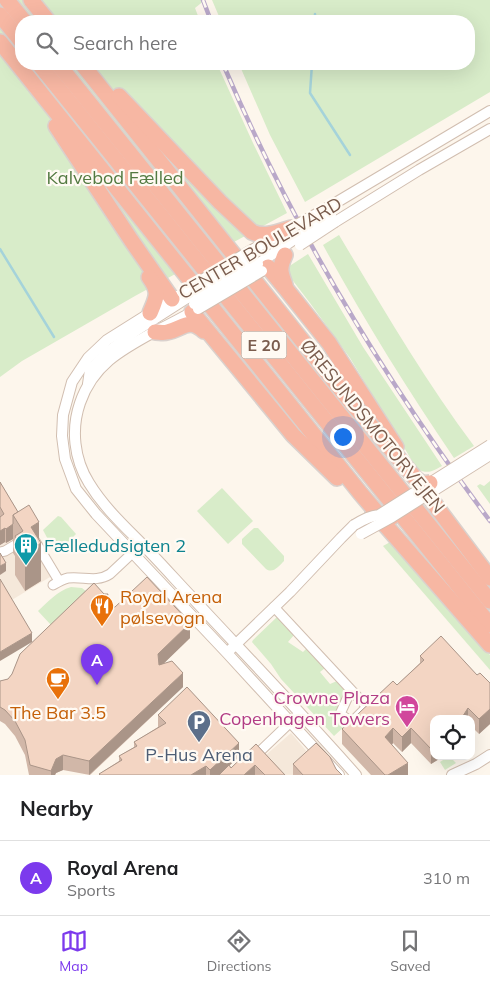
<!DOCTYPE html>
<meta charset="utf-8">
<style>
body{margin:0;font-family:Mulish,sans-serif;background:#f6f6f6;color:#202124}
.controls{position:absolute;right:15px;bottom:15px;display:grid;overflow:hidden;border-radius:10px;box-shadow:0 5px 20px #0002}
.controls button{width:45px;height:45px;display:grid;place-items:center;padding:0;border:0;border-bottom:1px solid #e0e0e0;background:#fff;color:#202124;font:25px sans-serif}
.you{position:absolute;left:342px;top:436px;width:18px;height:18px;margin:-12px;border:4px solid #fff;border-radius:50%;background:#1a73e8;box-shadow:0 0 0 8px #1a73e833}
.badge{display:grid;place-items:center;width:32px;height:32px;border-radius:50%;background:#7c3aed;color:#fff;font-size:16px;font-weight:700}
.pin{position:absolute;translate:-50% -41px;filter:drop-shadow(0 1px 2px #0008)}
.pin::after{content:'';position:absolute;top:26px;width:18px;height:15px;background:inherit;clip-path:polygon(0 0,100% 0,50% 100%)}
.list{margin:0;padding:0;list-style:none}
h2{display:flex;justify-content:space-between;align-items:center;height:65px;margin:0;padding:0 20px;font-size:21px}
h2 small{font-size:16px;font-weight:400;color:#757577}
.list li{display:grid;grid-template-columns:32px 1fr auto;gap:15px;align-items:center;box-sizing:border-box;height:75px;padding:0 20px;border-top:1px solid #e0e0e0}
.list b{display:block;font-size:19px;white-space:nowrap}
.list p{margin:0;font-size:16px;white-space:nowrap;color:#757577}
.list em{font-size:16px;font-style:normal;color:#757577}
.icon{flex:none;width:28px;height:28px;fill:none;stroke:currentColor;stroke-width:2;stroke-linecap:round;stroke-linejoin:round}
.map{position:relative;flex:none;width:490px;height:775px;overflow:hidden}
.search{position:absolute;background:#fff;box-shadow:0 5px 20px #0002;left:15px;right:15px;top:15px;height:55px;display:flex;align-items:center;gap:12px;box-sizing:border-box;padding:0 18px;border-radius:20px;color:#757577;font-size:19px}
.sheet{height:140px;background:#fff}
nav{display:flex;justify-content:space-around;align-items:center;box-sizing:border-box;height:70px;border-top:1px solid #e0e0e0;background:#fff;font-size:14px;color:#757577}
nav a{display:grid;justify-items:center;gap:2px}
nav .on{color:#7c3aed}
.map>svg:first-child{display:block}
</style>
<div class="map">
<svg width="490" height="775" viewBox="0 0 490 775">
<rect width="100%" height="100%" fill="#fdf6ec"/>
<g fill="#f5e8da">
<path d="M0,483L55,574L10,601L0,583Z"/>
<path d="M291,733L327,775H243Z"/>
</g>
<g fill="#d8ecc9">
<path d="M0,0H205L195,8L200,21H21V64H217L253,143L287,213L135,296L22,361L0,377Z"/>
<path d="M212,0H490V92L305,202L270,135L239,64H469V21H221Z"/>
<path d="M339,235C382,307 424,379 474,446L454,458C407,389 363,318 323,245Z"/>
<path d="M308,254L363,347L442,466C431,472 428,474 417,469L350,358L310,303L287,273L286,269L291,265Z"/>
<path d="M490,481V504L477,486L480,484L484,486Z"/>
<path d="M222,488L253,521L228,544L197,511Z"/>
<path d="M58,516L61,517L76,534L57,553L54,551L43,530Z"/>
<path d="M254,528H258L284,556V561C279,566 273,574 266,569L242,544V539Z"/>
<path d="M392,541L490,655V670L383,546Z"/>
<path d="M71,587L82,588L87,592L51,625L38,611C48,602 57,591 71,587Z"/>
<path d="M277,617L294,635L288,642L303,652L307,648L325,668L320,672L330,684L337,681L345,690L334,718L346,725L334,736L281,679L271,664L252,642L253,640Z"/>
<path d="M449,756L456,763L445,770L440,762Z"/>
</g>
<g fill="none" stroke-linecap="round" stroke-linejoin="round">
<g stroke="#a5d3da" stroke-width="2.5">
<path d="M315,21V14"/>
<path d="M312,64L310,93L350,155"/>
<path d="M0,249L54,337"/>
</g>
<g stroke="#d1beb0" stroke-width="11">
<g id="minor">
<path d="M35,541L59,581"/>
<path d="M0,552L5,551L22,541"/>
<path d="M53,585C58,582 63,579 68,578C83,576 96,583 110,574L142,544"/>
<path d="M274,607L341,679L367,707L352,722L340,714L351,690"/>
<path d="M253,758L300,713"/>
</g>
</g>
<g stroke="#d1beb0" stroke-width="12">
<g id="tertiary">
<path d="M327,208L490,111"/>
<path d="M335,222L419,170L490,129"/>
<path d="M250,251L277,236"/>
<path d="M258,264L296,238"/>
<path d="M177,296L107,340L88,358L72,382L63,415L62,436L65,459L76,489L96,514L227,653L339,775"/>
<path d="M198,309C183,317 169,325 154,332C121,350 93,365 80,403C71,429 74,459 89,483C103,506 122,524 141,543C152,554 163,566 174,578C235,644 297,708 356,775"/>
<path d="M88,384L90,370L106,353L137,330L187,298"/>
<path d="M231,649L290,592L341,538L354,525"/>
<path d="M452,775L476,764L490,755"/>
</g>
</g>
<g stroke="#dad1cd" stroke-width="18">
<g id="motorway">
<path d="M7,0L24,21"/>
<path d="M31,0L48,21"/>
<path d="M0,15L21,41"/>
<path d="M0,42L361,494L379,515L385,517H392"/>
<path d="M39,64L490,625"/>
<path d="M58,64L490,601"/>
<path d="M82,64L351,402"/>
<path d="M119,96L220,202L252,232C265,238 278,232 291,228"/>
<path d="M56,126L131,240L172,299"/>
<path d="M268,267L286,289L329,343L396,447"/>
<path d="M149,277C160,292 157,297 150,313"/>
<path d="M285,285C280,271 279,268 285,255"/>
<path d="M192,312L293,435L337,478"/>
<path d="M155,332C159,332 164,333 167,332C183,329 188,317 204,331"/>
<path d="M420,482L438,509L490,578"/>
<path d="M373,514L387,527L490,645"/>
</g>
</g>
<use href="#minor" stroke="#fff" stroke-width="9"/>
<use href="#tertiary" stroke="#fff" stroke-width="10"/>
<use href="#motorway" stroke="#f7b7a3" stroke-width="15"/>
<g stroke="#b9a8c9" stroke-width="4.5">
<g id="rail">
<path d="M203,0L211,21"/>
<path d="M223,64C293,228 383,378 490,521"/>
</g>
</g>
<use href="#rail" stroke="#fffaf3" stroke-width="2.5" stroke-dasharray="8" stroke-linecap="butt"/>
<g stroke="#d1beb0" stroke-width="12" stroke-linecap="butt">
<g id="tertiary-bridge">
<path d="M291,228L327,208"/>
<path d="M296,238L331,215"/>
<path d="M300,245L335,222"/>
<path d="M182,292L250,251"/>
<path d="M187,298L247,262L252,254"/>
<path d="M194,304L197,300L258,264"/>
<path d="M198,309L262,271"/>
<path d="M354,525C363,520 369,516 379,515L490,445"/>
<path d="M361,534L392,517L490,455"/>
</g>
</g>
<g stroke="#dad1cd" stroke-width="18" stroke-linecap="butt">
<path id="motorway-bridge" d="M351,402L416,479L422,484L430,483"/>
</g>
<use href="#tertiary-bridge" stroke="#fff" stroke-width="10"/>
<use href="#motorway-bridge" stroke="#f7b7a3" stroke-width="15"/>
</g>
<g fill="#d1b7a8">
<path d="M0,482L18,512L39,540L41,581L25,591L15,575V556L13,553V539L6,543L5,542L0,545Z"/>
<path d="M108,609L107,610L190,638L163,664L183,687L90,775L63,770L56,773L55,775H29L25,755L15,736L5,724L0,721V681L8,679L12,674L32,642L0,661L32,642Z"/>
<path d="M420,656L477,675L490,683V724L479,734L471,726V719H434V756H444L431,764L411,743L402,752L393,743L392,745L408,775H371L342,744V729L397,685L420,663Z"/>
<path d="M158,715L239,757L229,765L231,768L256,744L285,775H99V774L119,761V756L134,747V742L158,727Z"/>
<path d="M293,764L336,769L342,775H293Z"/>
</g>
<g fill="#aa9588">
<path d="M39,522V544L41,543V581L25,591V553L31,527Z"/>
<path d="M13,524V539L6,543V529Z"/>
<path d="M5,528V542L0,545V531Z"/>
<path d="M6,563V571L0,575V566Z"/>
<path d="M108,594V609L103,627V612Z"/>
<path d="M190,623V638L158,669V654Z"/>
<path d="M32,633V642L0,661V652Z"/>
<path d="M183,673V687L89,775V761Z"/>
<path d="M468,708V719H461Z"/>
<path d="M490,709V724L479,734V719Z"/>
<path d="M393,728V743L385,752V737Z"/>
<path d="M411,728V743L402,752V737Z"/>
<path d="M239,743V757L219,775H210V770Z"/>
<path d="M434,747V756H444L431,764V749Z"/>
<path d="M63,755V770L56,773L55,775H51V771L56,759Z"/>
<path d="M408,763V775H388Z"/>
<path d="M255,765V775H244Z"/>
<path d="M206,766V775H191Z"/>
</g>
<g fill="#f3d5c3" stroke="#aa9588">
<path d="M0,482L18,512L13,515V524L6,529L5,528L0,531V517L4,514L0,507Z"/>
<path d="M29,505L39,522L31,527L41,543L25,553L15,536L23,531L13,515Z"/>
<path d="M0,553L6,563L0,566Z"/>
<path d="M147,577L190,623L158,654L159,665L172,661L183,673L89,761L63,755L56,759L51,771L30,765L25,740L15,721L5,710L0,707V681L8,679L12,674L20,654L94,583L104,594H108L103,612L115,607Z"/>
<path d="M0,579L32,633L0,652Z"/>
<path d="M441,636L477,675L480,673L490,683V709L479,719L468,708L461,719H434V747L431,749L411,728L402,737L393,728L385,737L408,763L388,775H385L342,729L393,681L397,685L424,660L420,656Z"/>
<path d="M187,687L239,743L210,770L206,766L191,775H100L99,774L122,760L119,756L137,746L134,742L166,723L158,715Z"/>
<path d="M316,743L330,757L336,769L342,775H303L293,764Z"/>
<path d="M256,744L285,775H265L255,765L244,775H219L229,765L231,768Z"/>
</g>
<defs>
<g id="building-pin" transform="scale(1.25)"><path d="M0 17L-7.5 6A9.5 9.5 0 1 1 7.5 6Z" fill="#0f9aa8" stroke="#fffaf3"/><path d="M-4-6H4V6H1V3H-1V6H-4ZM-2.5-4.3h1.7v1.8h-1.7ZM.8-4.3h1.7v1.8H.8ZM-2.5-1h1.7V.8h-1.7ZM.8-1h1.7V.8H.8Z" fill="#fff"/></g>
<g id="restaurant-pin" transform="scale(1.25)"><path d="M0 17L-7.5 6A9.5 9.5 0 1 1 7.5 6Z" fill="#e8710a" stroke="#fffaf3"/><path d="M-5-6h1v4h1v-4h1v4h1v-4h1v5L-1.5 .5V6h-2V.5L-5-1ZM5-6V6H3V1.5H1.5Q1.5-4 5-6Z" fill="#fff"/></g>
<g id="cafe-pin" transform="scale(1.25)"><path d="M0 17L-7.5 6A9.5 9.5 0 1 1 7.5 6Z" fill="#e8710a" stroke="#fffaf3"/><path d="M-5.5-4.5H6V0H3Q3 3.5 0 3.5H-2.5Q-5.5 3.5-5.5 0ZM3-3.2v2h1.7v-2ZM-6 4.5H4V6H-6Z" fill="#fff"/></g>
<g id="hotel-pin" transform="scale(1.25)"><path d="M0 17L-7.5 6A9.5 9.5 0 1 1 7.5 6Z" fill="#d1479c" stroke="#fffaf3"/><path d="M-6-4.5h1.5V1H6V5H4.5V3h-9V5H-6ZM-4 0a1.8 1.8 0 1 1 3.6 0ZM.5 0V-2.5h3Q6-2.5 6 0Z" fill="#fff"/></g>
<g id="parking-pin" transform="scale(1.25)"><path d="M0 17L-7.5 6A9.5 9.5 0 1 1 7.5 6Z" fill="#5c6f8a" stroke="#fffaf3"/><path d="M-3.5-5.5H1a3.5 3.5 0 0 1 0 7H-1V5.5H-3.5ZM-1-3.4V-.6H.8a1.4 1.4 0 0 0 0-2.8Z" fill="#fff"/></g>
</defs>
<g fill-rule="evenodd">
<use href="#building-pin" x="26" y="545"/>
<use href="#restaurant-pin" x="102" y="606"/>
<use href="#cafe-pin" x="58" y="679"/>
<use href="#hotel-pin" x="407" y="707"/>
<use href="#parking-pin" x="199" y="722"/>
</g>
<g text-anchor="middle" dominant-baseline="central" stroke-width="4.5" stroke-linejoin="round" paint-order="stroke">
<rect fill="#fffaf3" stroke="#a28b7f" stroke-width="1" x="241.5" y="331.5" width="45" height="27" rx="4"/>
<g font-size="16" font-weight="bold" fill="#7a5c4d">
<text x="264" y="345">E 20</text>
</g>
<g font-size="18" fill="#537a41" stroke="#fffaf3">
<text x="115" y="177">Kalvebod Fælled</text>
</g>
<g font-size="18" fill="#7a5c4d" stroke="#fffaf3">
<text transform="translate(260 248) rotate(-30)">CENTER BOULEVARD</text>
<text transform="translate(373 426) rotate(51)">ØRESUNDSMOTORVEJEN</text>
</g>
<g font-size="18" fill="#0d838f" stroke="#fffaf3" text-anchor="start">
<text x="44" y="545">Fælledudsigten 2</text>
</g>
<g font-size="18" fill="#c56008" stroke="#fffaf3" text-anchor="start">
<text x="120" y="596">Royal Arena<tspan x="120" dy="21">pølsevogn</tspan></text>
<text x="58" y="712" text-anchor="middle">The Bar 3.5</text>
</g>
<g font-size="18" fill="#b23c85" stroke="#fffaf3" text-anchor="end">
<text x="390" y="697">Crowne Plaza<tspan x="390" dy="21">Copenhagen Towers</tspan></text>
</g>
<g font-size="18" fill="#4e5e75" stroke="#fffaf3">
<text x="199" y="754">P-Hus Arena</text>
</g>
</g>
</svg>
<div class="controls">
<button><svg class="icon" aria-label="locate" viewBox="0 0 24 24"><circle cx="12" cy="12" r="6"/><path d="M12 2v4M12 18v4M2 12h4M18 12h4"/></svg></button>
</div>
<div class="you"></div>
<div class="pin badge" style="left:97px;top:685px">A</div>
<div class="search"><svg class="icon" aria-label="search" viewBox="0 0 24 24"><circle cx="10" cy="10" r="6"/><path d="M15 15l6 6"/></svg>Search here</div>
</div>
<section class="sheet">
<h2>Nearby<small></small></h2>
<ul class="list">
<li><span class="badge">A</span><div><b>Royal Arena</b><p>Sports</p></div><em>310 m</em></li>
</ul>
</section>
<nav>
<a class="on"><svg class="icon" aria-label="map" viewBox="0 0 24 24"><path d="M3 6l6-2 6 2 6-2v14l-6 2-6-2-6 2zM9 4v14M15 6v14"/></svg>Map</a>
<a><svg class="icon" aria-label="directions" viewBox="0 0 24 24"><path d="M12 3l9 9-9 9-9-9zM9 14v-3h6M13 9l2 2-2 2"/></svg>Directions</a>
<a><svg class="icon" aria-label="saved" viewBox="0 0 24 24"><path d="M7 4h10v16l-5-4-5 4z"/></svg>Saved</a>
</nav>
